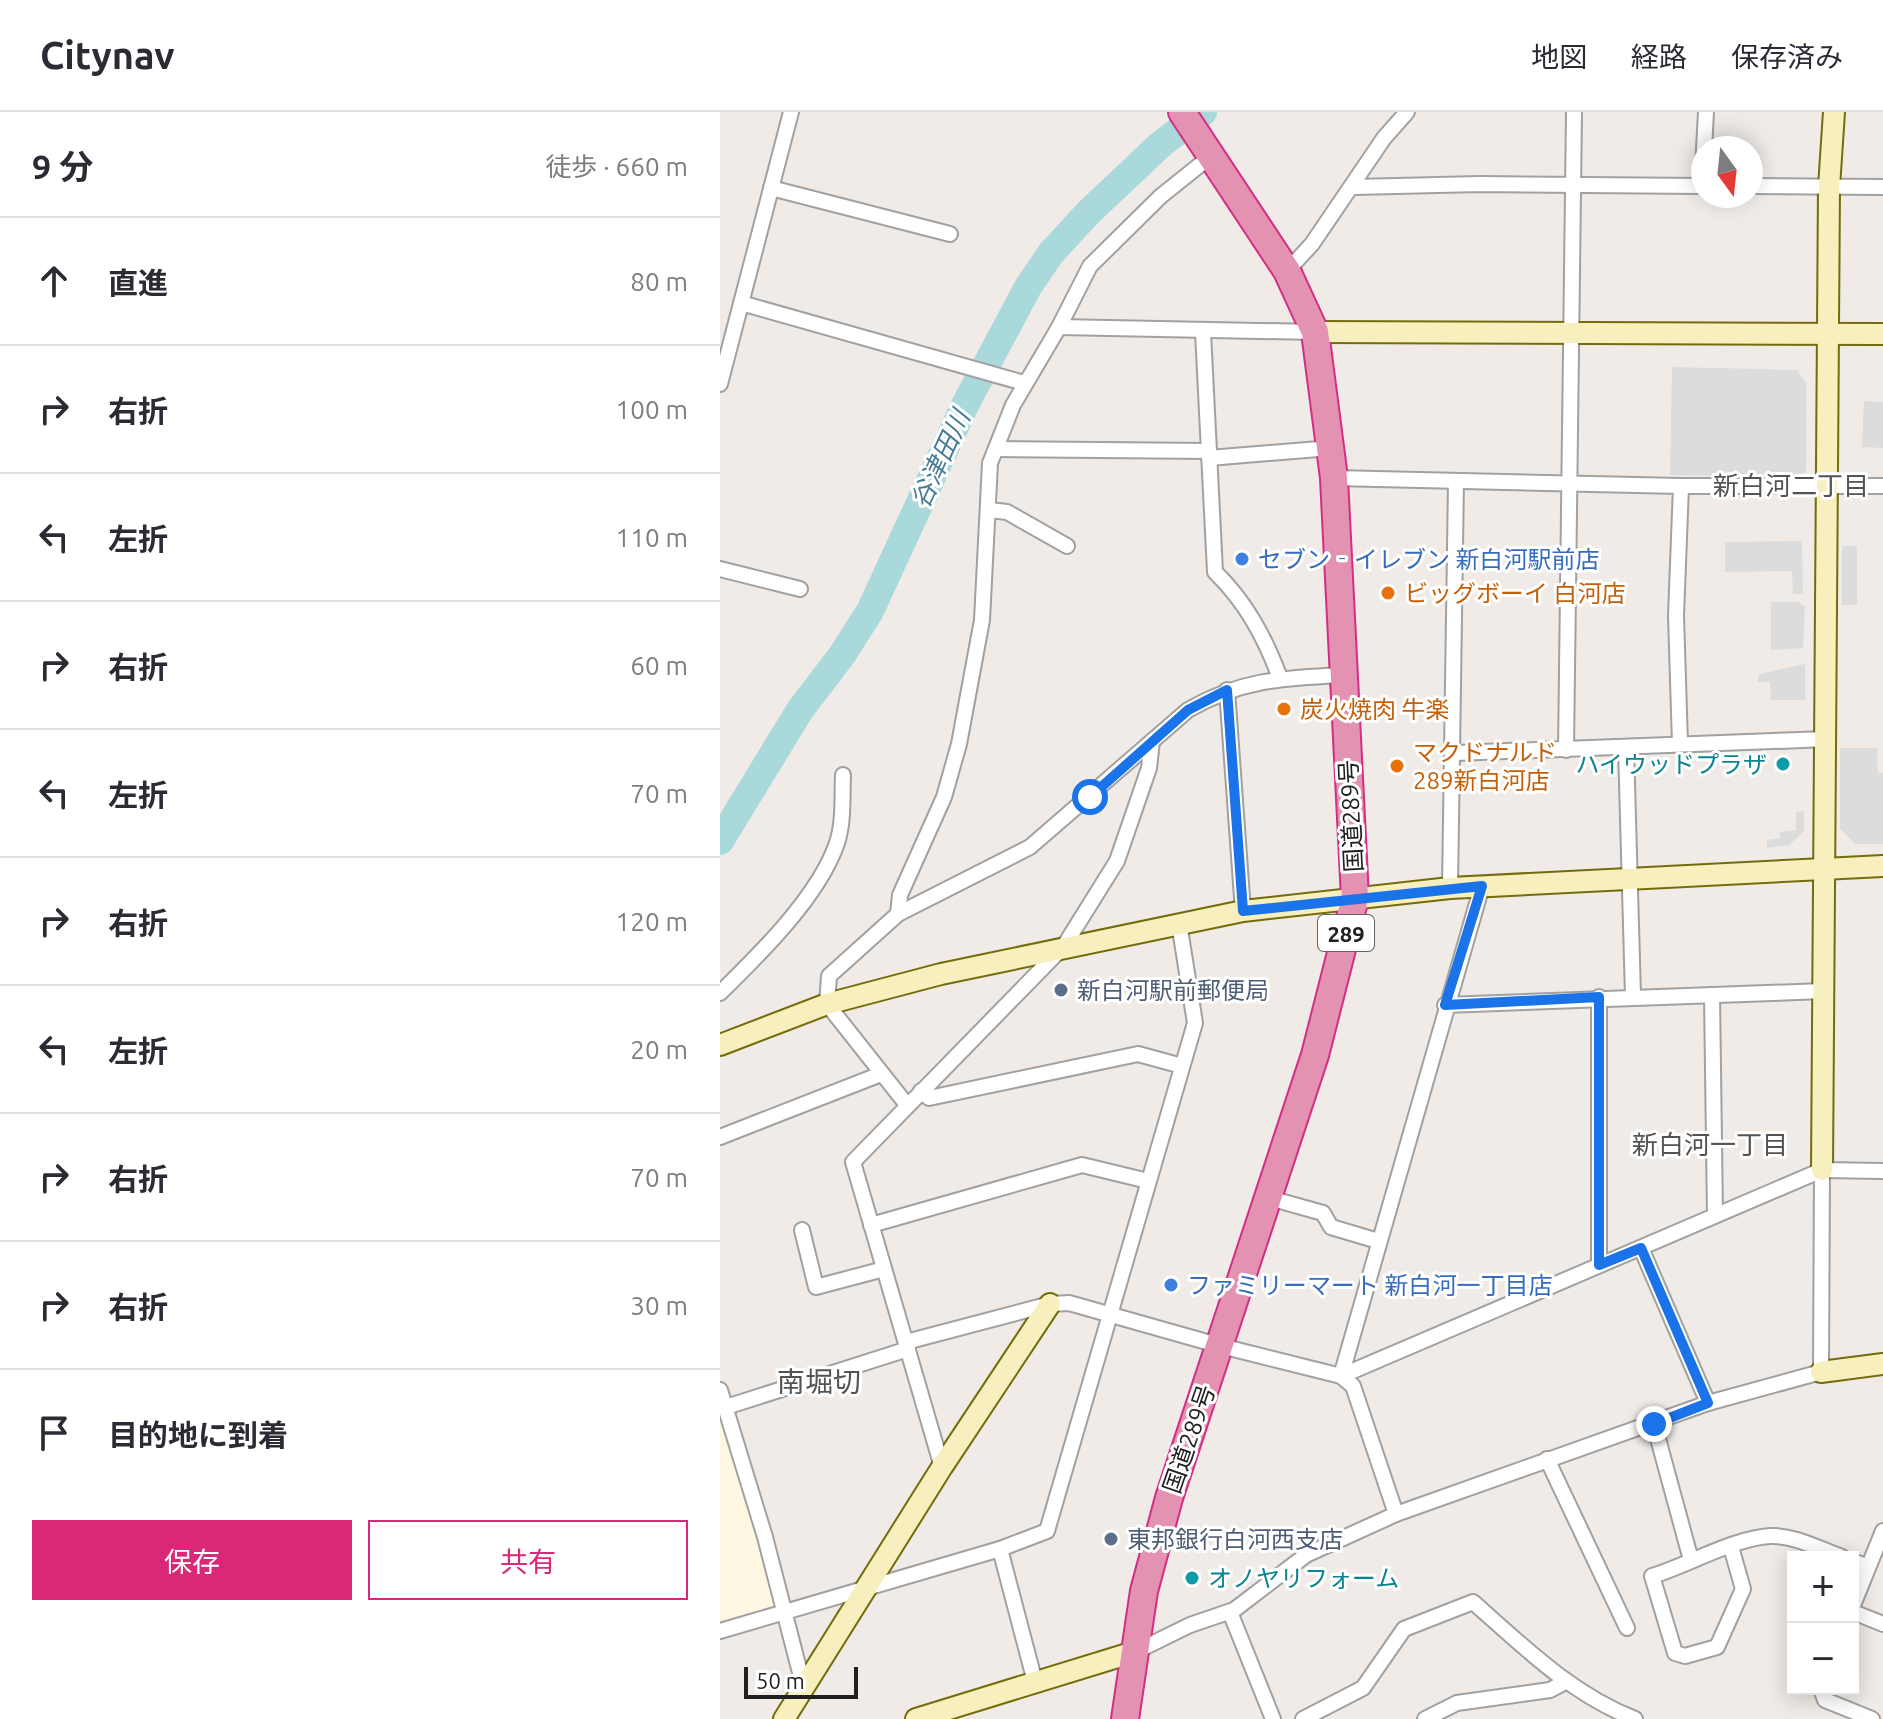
<!DOCTYPE html>
<html lang="ja">
<meta charset="utf-8">
<style>
body{margin:0;font-family:Ubuntu,"Noto Sans JP",sans-serif;background:#f7f7f7;color:#2b2b33}
.controls{position:absolute;right:24px;bottom:24px;display:grid;overflow:hidden;border-radius:0px;box-shadow:0 4px 20px #0003}
.controls button{width:72px;height:72px;display:grid;place-items:center;padding:0;border:0;border-bottom:2px solid #e1e1e2;background:#fff;color:#2b2b33;font:40px sans-serif}
.compass{position:absolute;left:971px;top:24px;width:72px;height:72px;border-radius:50%;background:#fff;box-shadow:0 4px 20px #0003;rotate:165deg}
.scale{position:absolute;left:24px;bottom:20px;width:114px;box-sizing:border-box;padding-left:8px;border:4px solid #202020;border-top:0;font-size:22px;line-height:28px;white-space:nowrap;color:#202020;-webkit-text-stroke:6px #fff;paint-order:stroke}
.stop{position:absolute;width:24px;height:24px;margin:-18px;border:6px solid #1a73e8;border-radius:50%;background:#fff}
.stop.end{background:#1a73e8;border-color:#fff;box-shadow:0 2px 8px #0008}
.list{margin:0;padding:0;list-style:none}
h2{display:flex;justify-content:space-between;align-items:center;height:104px;margin:0;padding:0 32px;font-size:34px}
h2 small{font-size:26px;font-weight:400;color:#7c7c81}
.list li{display:grid;grid-template-columns:52px 1fr auto;gap:24px;align-items:center;box-sizing:border-box;height:128px;padding:0 32px;border-top:2px solid #e1e1e2}
.list b{display:block;font-size:30px;white-space:nowrap}
.list em{font-size:26px;font-style:normal;color:#7c7c81}
.actions{display:flex;gap:16px;padding:24px 32px}
.actions a{flex:1;padding:18px 0;border:2px solid #db2777;border-radius:0px;text-align:center;font-size:28px;color:#db2777}
.actions .main{background:#db2777;color:#fff}
.icon{flex:none;width:44px;height:44px;fill:none;stroke:currentColor;stroke-width:2;stroke-linecap:round;stroke-linejoin:round}
.map{position:relative;flex:none;width:1163px;height:1607px;overflow:hidden}
header{display:flex;align-items:center;gap:48px;box-sizing:border-box;height:112px;padding:0 40px;background:#fff;border-bottom:2px solid #e1e1e2}
header strong{font-size:38px}
nav{display:flex;gap:44px;margin-inline-start:auto;font-size:28px}
main{display:flex}
aside{flex:1;background:#fff}
.map>svg:first-child{display:block}
</style>
<header>
<strong>Citynav</strong>
<nav><a>地図</a><a>経路</a><a>保存済み</a></nav>
</header>
<main>
<aside>
<h2>9 分<small>徒歩 · 660 m</small></h2>
<ul class="list">
<li><svg class="icon" aria-label="ahead" viewBox="0 0 24 24"><path d="M12 20V5M6 11l6-6 6 6"/></svg><div><b>直進</b></div><em>80 m</em></li>
<li><svg class="icon" aria-label="right" viewBox="0 0 24 24"><path d="M7 20v-9h11M14 6l5 5-5 5"/></svg><div><b>右折</b></div><em>100 m</em></li>
<li><svg class="icon" aria-label="left" viewBox="0 0 24 24"><path d="M17 20v-9H6M10 6l-5 5 5 5"/></svg><div><b>左折</b></div><em>110 m</em></li>
<li><svg class="icon" aria-label="right" viewBox="0 0 24 24"><path d="M7 20v-9h11M14 6l5 5-5 5"/></svg><div><b>右折</b></div><em>60 m</em></li>
<li><svg class="icon" aria-label="left" viewBox="0 0 24 24"><path d="M17 20v-9H6M10 6l-5 5 5 5"/></svg><div><b>左折</b></div><em>70 m</em></li>
<li><svg class="icon" aria-label="right" viewBox="0 0 24 24"><path d="M7 20v-9h11M14 6l5 5-5 5"/></svg><div><b>右折</b></div><em>120 m</em></li>
<li><svg class="icon" aria-label="left" viewBox="0 0 24 24"><path d="M17 20v-9H6M10 6l-5 5 5 5"/></svg><div><b>左折</b></div><em>20 m</em></li>
<li><svg class="icon" aria-label="right" viewBox="0 0 24 24"><path d="M7 20v-9h11M14 6l5 5-5 5"/></svg><div><b>右折</b></div><em>70 m</em></li>
<li><svg class="icon" aria-label="right" viewBox="0 0 24 24"><path d="M7 20v-9h11M14 6l5 5-5 5"/></svg><div><b>右折</b></div><em>30 m</em></li>
<li><svg class="icon" aria-label="arrive" viewBox="0 0 24 24"><path d="M6 21V4h12l-3 4 3 4H6"/></svg><div><b>目的地に到着</b></div></li>
</ul>
<div class="actions"><a class="main">保存</a><a>共有</a></div>
</aside>
<div class="map">
<svg width="1163" height="1607" viewBox="0 0 1163 1607">
<rect width="100%" height="100%" fill="#f0ebe7"/>
<path fill="#fef8e2" d="M0,1301L60,1499L0,1513Z"/>
<g fill="#dcdcdc">
<path d="M952,255L1077,258L1086,271V358L1081,365L950,363Z"/>
<path d="M1144,289L1163,290V336L1142,335Z"/>
<path d="M1082,429L1083,482H1073L1072,459L1005,460V430Z"/>
<rect x="1122" y="434" width="15" height="59"/>
<path d="M1051,490H1077L1085,494L1083,536L1051,538Z"/>
<path d="M1085,552V588H1051L1050,570H1037L1039,562Z"/>
<path d="M1120,636H1157L1158,661H1163V732H1135L1120,716Z"/>
<path d="M1084,699V719L1069,733L1047,736V728L1060,726V720L1076,718V700Z"/>
</g>
<g fill="none" stroke-linecap="round" stroke-linejoin="round">
<path stroke="#a9d9db" stroke-width="28" d="M0,729L80,598L122,543L150,499L245,293L308,175L331,141L369,100L440,33L483,0"/>
<g stroke="#a1a1a1" stroke-width="18">
<g id="street">
<path d="M982,74L986,0"/>
<path d="M1031,74L1163,75"/>
<path d="M634,75L760,72L983,74"/>
<path d="M51,76L230,122"/>
<path d="M567,159L592,132L664,26L687,0"/>
<path d="M21,191L304,271"/>
<path d="M339,215L595,220"/>
<path d="M483,220L495,460C526,490 545,526 560,566"/>
<path d="M0,272L71,0"/>
<path d="M276,337L489,339"/>
<path d="M489,346L611,336"/>
<path d="M614,366L961,374H1163"/>
<path d="M269,398L287,400L347,434"/>
<path d="M0,457L80,477"/>
<path d="M507,578L523,799"/>
<path d="M960,632L956,504L961,374"/>
<path d="M906,635L913,884"/>
<path d="M846,638L854,0"/>
<path d="M735,641L1108,627"/>
<path d="M730,776L736,369"/>
<path d="M178,802L180,783L224,685L239,632L262,508L270,351L293,293L339,215L370,154L441,84L491,44"/>
<path d="M0,881C40,842 99,784 117,731C124,709 122,686 123,663"/>
<path d="M992,883L995,1103"/>
<path d="M725,893L1104,879"/>
<path d="M201,979L209,986L418,942L462,954"/>
<path d="M187,993L107,892L109,864L178,802L310,735L468,598C522,567 564,566 625,563"/>
<path d="M0,1025L161,962"/>
<path d="M549,1086L603,1101L611,1115L658,1129"/>
<path d="M151,1113L362,1053L428,1069"/>
<path d="M82,1118L96,1175L164,1157"/>
<path d="M921,1136L988,1291"/>
<path d="M879,1153V885"/>
<path d="M186,1230L330,1192L349,1191L501,1234L621,1264L633,1274L676,1402"/>
<path d="M621,1264L1102,1058L1163,1059"/>
<path d="M621,1264L762,774"/>
<path d="M0,1278L45,1425L84,1576"/>
<path d="M6,1295L188,1237"/>
<path d="M934,1312L971,1448"/>
<path d="M827,1347L907,1516"/>
<path d="M222,1355L133,1050L344,834L397,749L429,656L432,629"/>
<path d="M1011,1435L1023,1477L997,1535L965,1544L955,1541L932,1464C966,1454 1014,1426 1050,1424C1074,1423 1099,1437 1122,1445"/>
<path d="M280,1437L315,1570"/>
<path d="M1133,1449L1148,1455"/>
<path d="M1133,1493L1163,1419"/>
<path d="M510,1500L553,1607"/>
<path d="M1133,1500L1163,1512"/>
<path d="M0,1519L280,1437L327,1419L475,911L459,811"/>
<path d="M415,1540L470,1513L514,1498L586,1443L676,1402L988,1291L1101,1260L1102,1058"/>
<path d="M1101,1577L1105,1588L1152,1607"/>
<path d="M583,1607L643,1576L684,1517L753,1490C804,1535 851,1582 915,1607"/>
<path d="M705,1607L737,1591L830,1578L845,1570"/>
</g>
</g>
<g stroke="#746b0a" stroke-width="24">
<g id="secondary">
<path d="M595,220L1163,222"/>
<path d="M0,933L107,892L221,862L523,799L730,776L1163,754"/>
<path d="M1102,1058L1109,75L1114,0"/>
<path d="M1101,1260L1163,1252"/>
<path d="M64,1607L222,1355L330,1192"/>
<path d="M196,1607L414,1540"/>
</g>
</g>
<g stroke="#d32e86" stroke-width="30">
<path id="highway" d="M405,1607L424,1479L449,1386L595,943L635,786L614,366L595,220L567,159L462,0"/>
</g>
<use href="#street" stroke="#fff" stroke-width="14"/>
<use href="#secondary" stroke="#f7efbe" stroke-width="20"/>
<use href="#highway" stroke="#e392b1" stroke-width="26"/>
</g>
<g fill="none" stroke-linecap="round" stroke-linejoin="round">
<path stroke="#1a73e8" stroke-width="10" d="M370,685L468,598L507,578L523,799L762,774L725,893L879,885V1153L921,1136L988,1291L934,1312"/>
</g>
<g fill="#3f7fe0" stroke="#fff" stroke-width="3">
<circle cx="522" cy="447" r="8"/>
<circle cx="451" cy="1173" r="8"/>
</g>
<g fill="#e8710a" stroke="#fff" stroke-width="3">
<circle cx="668" cy="481" r="8"/>
<circle cx="564" cy="597" r="8"/>
<circle cx="677" cy="654" r="8"/>
</g>
<g fill="#0f9aa8" stroke="#fff" stroke-width="3">
<circle cx="1063" cy="652" r="8"/>
<circle cx="472" cy="1466" r="8"/>
</g>
<g fill="#5c6f8a" stroke="#fff" stroke-width="3">
<circle cx="341" cy="878" r="8"/>
<circle cx="391" cy="1427" r="8"/>
</g>
<g text-anchor="middle" dominant-baseline="central" stroke-width="6" stroke-linejoin="round" paint-order="stroke">
<rect fill="#fff" stroke="#636363" stroke-width="2" x="598" y="803" width="56" height="36" rx="6"/>
<g font-size="22" font-weight="bold" fill="#202020">
<text x="626" y="821">289</text>
</g>
<g font-size="24" fill="#366cbe" stroke="#fff" text-anchor="start">
<text x="538" y="447">セブン‐イレブン 新白河駅前店</text>
<text x="467" y="1173">ファミリーマート 新白河一丁目店</text>
</g>
<g font-size="24" fill="#c56008" stroke="#fff" text-anchor="start">
<text x="684" y="481">ビッグボーイ 白河店</text>
<text x="580" y="597">炭火焼肉 牛楽</text>
<text x="693" y="640">マクドナルド<tspan x="693" dy="28">289新白河店</tspan></text>
</g>
<g font-size="24" fill="#0d838f" stroke="#fff" text-anchor="end">
<text x="1047" y="652">ハイウッドプラザ</text>
<text x="488" y="1466" text-anchor="start">オノヤリフォーム</text>
</g>
<g font-size="24" fill="#202020" stroke="#fff">
<text transform="translate(631 704) rotate(-93)">国道289号</text>
<text transform="translate(469 1327) rotate(-71)">国道289号</text>
</g>
<g font-size="24" fill="#4e5e75" stroke="#fff" text-anchor="start">
<text x="357" y="878">新白河駅前郵便局</text>
<text x="407" y="1427">東邦銀行白河西支店</text>
</g>
<g font-size="26" font-style="italic" fill="#477c95" stroke="#fff">
<text transform="translate(220 347) rotate(-65)">谷津田川</text>
</g>
<g font-size="26" fill="#535353" stroke="#fff">
<text x="1071" y="373">新白河二丁目</text>
<text x="990" y="1032">新白河一丁目</text>
</g>
<g font-size="28" fill="#535353" stroke="#fff">
<text x="99" y="1269">南堀切</text>
</g>
</g>
</svg>
<div class="controls">
<button>+</button>
<button>−</button>
</div>
<svg class="compass" viewBox="-18 -18 36 36"><path d="M0-13l5 13h-10z" fill="#e53935"/><path d="M0 13l5-13h-10z" fill="#7c7c81"/></svg>
<div class="scale">50 m</div>
<div class="stop" style="left:370px;top:685px"></div>
<div class="stop end" style="left:934px;top:1312px"></div>
</div>
</main>
